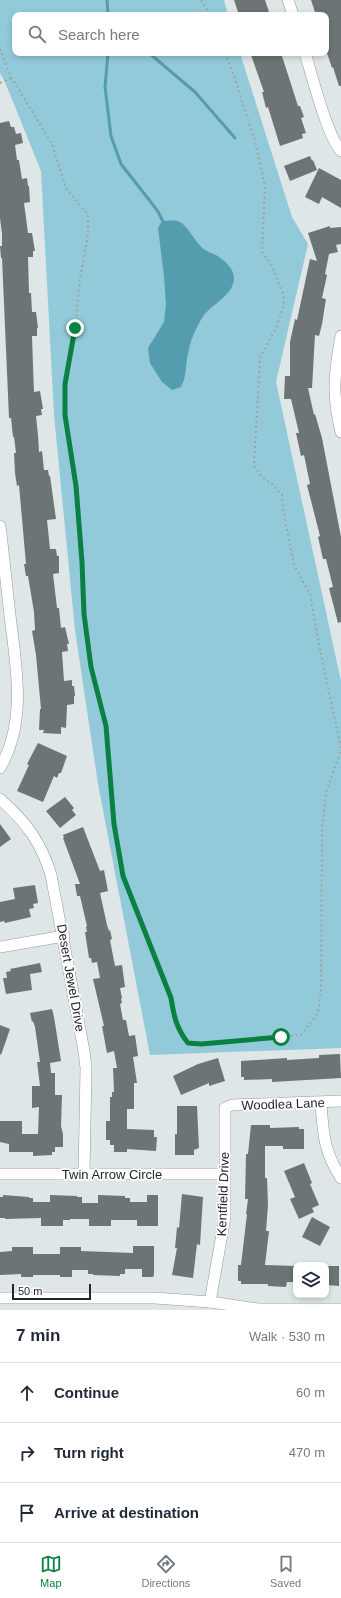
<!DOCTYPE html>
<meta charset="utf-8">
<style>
body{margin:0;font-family:Helvetica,sans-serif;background:#f6f6f7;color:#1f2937}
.controls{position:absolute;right:12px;bottom:12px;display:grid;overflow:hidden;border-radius:8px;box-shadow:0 2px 6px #0003}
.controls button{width:36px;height:36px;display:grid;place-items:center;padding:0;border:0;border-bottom:1px solid #e0e1e3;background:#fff;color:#1f2937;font:20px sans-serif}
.scale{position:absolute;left:12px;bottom:10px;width:79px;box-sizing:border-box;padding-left:4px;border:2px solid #232627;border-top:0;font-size:11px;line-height:14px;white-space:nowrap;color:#232627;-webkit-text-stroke:3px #fff;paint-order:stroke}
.stop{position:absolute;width:12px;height:12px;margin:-9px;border:3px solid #0b8043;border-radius:50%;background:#fff}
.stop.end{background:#0b8043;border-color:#fff;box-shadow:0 1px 4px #0008}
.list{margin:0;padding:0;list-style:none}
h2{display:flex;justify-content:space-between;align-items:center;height:52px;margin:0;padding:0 16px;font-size:17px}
h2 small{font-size:13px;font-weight:400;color:#747a83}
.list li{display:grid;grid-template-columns:26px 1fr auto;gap:12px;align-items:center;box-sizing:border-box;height:60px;padding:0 16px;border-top:1px solid #e0e1e3}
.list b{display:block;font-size:15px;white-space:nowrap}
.list em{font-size:13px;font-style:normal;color:#747a83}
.icon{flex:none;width:22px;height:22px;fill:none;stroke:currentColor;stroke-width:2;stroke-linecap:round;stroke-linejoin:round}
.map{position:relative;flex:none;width:341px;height:1310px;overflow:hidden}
.search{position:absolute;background:#fff;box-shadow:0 2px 6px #0003;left:12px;right:12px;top:12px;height:44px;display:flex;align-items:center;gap:10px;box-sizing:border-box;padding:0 14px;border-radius:8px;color:#747a83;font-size:15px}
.sheet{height:232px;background:#fff}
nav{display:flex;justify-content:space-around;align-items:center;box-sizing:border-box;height:56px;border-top:1px solid #e0e1e3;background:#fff;font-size:11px;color:#747a83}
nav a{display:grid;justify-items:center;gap:2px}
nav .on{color:#0b8043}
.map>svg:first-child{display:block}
</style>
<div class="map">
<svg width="341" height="1310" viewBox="0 0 341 1310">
<rect width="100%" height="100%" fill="#dee6e8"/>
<path fill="#93cad9" d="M0,0H224L228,15H15V53H240L292,217L308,244L276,382L341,681V1048L150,1055L98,784L75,630L54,415L41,171L5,82L0,73Z"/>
<path fill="#549daf" d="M162,221C167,221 174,220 178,221C188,225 195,243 205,250C208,252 212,253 216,255C224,260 234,268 234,278C234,294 213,304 204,315C196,327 190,341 188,354C185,366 187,376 181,387L172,390L162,382L150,363L148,348L164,322L166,304L164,277L158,228Z"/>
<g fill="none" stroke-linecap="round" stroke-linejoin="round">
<g stroke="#549daf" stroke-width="3">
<path d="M107,0L108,15"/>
<path d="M108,53L105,87L111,136L121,164L157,210L165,225"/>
<path d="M149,53L195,92L235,138"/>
</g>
</g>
<g fill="#6d7475">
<path d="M234,0H265L270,15H239Z"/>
<path d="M311,0H341V86H339L333,67L332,68L326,50V15H316Z"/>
<path d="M256,53H281L298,106H300L304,117L301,118L306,133L302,134L303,138L280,146L268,107L266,108L262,92H264L251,55Z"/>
<path d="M9,121L11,127H14L16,134L21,133L23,143L15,145L17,160H19L22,179L27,178L28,186H29L30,202L24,203L28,233H32L35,251H33V257H28L29,293H31L32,312H36L38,328H37V336H32L33,365L34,392L40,391L43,409H41L42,415L36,416L38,435L39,452L42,451L44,470H48L49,476H50L56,519L47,520L50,549H56L57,556H59V573L53,574L57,608H59L61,628L65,627L69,644H67L68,651L62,652L64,681L72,680V686H74L75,696H74V704L67,705L66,728L61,727V734L43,733L44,730H39L40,709H41L36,655L32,631L35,630L34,612L28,576H26L24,564H26L19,485L17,486L15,473L14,453H16L14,437H13L11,418H9L2,258H1L0,246H2V234L0,218V123Z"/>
<path d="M310,156L312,161L313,160L317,170L290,181L284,166Z"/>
<path d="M319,168L341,180V208L322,197L319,204L305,197Z"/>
<path d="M330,226V228L341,227V244L336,245L338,252L329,254L325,274L327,275L322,298L326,299L322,324L319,336L315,335L312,388H308L314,415L315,414L322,438L341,537V622L338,623L329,588L333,587L326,559H323L318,537L320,536L307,485L310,484L304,455L301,456L296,433H299L291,399H284L285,376H290V342L295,319L297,320L310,259L317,261L308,233Z"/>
<path d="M38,743L67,756L61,773H59L57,778L54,776L43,802L17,791L29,765L27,764Z"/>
<path d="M65,797L74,808L72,810L76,815L60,828L46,811Z"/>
<path d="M0,824L11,839L0,847Z"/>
<path d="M83,827L100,871L104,870L108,891L100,893L107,925L109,931L110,930L112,939L110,940L115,966L122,965L125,987L120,988L122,998L121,999L122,1003L120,1004L123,1020H126L129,1036L135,1035L138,1056L133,1057L137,1083H134V1109H127V1129L154,1130V1137H157L156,1151L127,1149V1152H114V1145H110V1140H106V1121H110V1097H112V1092H114L113,1068H117L114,1051L107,1053L102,1026H104L93,979L100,978L97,962L92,963L91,958H89L85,932H87L86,927L87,926L80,896H77L75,884H80L63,838H64L63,835Z"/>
<path d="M35,885L38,903L33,904L34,908L29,909L31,917L5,923L4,921L0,922V902L15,899L13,888Z"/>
<path d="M40,963L42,972L30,974L32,990L6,994L3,978H7L6,972L11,971L10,969Z"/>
<path d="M52,1009L54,1017L61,1061L50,1063L51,1073H55V1095H62L61,1126L63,1134V1147H55V1152H52V1155L33,1156V1152H9V1144L0,1142V1121H22V1134H38L39,1107L32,1108V1086H40L37,1062H40L35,1027L33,1021L32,1022L30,1013Z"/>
<path d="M0,1025L10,1029L1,1055L0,1054Z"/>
<path d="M340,1054L341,1078L272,1082V1079L244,1080V1077H241V1061L287,1058V1060L319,1058V1055Z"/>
<path d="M218,1058L225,1081L209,1086V1083L181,1095L173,1076L198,1064Z"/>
<path d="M177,1106H197L199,1148L194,1150V1155H175V1134H177Z"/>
<path d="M251,1125H270V1128L299,1127V1129H304V1149H283V1146H265V1178H267L268,1205L266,1231H269L265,1265L296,1266V1282H287L286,1287L268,1286V1284H241V1281H238V1265H241L247,1214H246L248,1199H245L246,1154H248Z"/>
<path d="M304,1163L312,1183L310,1184L319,1205L312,1208L314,1212L299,1219L290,1199L295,1197L284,1171Z"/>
<path d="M182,1194L203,1197L200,1245L197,1244L193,1278L172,1275L177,1248H175L177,1227L179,1228Z"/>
<path d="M3,1195L29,1197V1198H33V1202H50V1195L77,1196V1197H82V1203H98V1195L125,1196V1198H130V1202H147V1195H158V1226H137V1220H111V1226H89V1219H70V1220H63V1226H41V1218L5,1219V1218H0V1197H3Z"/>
<path d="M312,1217L330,1227L320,1246L302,1237Z"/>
<path d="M133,1246H154V1275L153,1277H142V1269H125V1274H120V1276L93,1275V1274H88V1270H72V1277H60V1275H33V1277H21V1274L0,1275V1252L12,1251V1247H33V1254H60V1247H81V1251L133,1253Z"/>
<path d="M326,1266H339V1286L326,1285Z"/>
</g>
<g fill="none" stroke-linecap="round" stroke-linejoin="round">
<g stroke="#939a9c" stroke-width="12">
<g id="minor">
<path d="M288,0L293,15"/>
<path d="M305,53C312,75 327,136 341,151"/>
<path d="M341,336C334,374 332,395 341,432"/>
<path d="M0,526C4,558 7,591 11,624C17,672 26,723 0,768"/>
<path d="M0,799C26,822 41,842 51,875L84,1051L86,1068L84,1174"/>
<path d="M0,947L64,936"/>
<path d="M321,1103C323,1133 324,1152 341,1178"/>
<path d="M0,1174H225"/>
<path d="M0,1298H155L210,1302L258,1309H341"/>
<path d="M210,1302L225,1217V1108L232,1105L341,1101"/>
</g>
</g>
<g stroke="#9da4a5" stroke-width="2" stroke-dasharray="2 3" stroke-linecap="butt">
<path d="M201,0L210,15"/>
<path d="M0,49L11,77L52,144L66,188L88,215V235L80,278L75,328L65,384V415L77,486L82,562L84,613L91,667L106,726L114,824L123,876L171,998C174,1016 176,1028 188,1043L201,1044L301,1035L318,1013L321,990L322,829L326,793L341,749"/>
<path d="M225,53L235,79L256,145L265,186L262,252L271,264L283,294L284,304L277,326L260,358L254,466L262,477L271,483L282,495L283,509L294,565L310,594L320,650L341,748"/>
<path d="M0,83L12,78"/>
</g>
<use href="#minor" stroke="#fff" stroke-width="11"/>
</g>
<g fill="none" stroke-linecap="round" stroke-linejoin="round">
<path stroke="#0b8043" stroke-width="5" d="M75,328L65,384V415L76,486L82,562L84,614L91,667L106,726L114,824L123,876L171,998C174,1016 176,1028 188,1043L201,1044L281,1037"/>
</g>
<g text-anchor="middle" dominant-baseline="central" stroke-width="3.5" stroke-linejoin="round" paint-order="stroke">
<g font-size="13" fill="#232627" stroke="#fff">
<text transform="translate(71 978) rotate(80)">Desert Jewel Drive</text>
<text transform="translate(283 1104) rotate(-2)">Woodlea Lane</text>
<text x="112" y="1174">Twin Arrow Circle</text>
<text transform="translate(223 1194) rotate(-88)">Kentfield Drive</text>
</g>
</g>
</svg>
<div class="controls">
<button><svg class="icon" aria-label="layers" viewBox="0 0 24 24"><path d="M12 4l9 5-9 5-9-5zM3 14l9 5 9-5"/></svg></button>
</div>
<div class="scale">50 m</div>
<div class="stop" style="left:281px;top:1037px"></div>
<div class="stop end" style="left:75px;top:328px"></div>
<div class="search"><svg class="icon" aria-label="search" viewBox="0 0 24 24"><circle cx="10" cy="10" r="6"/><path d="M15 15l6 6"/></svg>Search here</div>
</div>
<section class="sheet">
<h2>7 min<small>Walk · 530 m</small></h2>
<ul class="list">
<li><svg class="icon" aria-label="ahead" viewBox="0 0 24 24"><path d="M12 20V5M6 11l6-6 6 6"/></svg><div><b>Continue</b></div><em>60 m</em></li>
<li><svg class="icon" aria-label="right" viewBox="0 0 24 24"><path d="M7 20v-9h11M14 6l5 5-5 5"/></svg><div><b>Turn right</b></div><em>470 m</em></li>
<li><svg class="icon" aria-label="arrive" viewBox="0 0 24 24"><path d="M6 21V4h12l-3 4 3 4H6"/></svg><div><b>Arrive at destination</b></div></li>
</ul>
</section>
<nav>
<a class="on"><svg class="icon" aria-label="map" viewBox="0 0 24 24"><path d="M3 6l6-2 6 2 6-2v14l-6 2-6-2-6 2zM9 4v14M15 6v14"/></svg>Map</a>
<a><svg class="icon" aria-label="directions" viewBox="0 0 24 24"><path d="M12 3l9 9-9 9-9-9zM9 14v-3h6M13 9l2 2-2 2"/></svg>Directions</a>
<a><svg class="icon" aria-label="saved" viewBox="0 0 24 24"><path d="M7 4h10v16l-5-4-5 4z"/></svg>Saved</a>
</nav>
